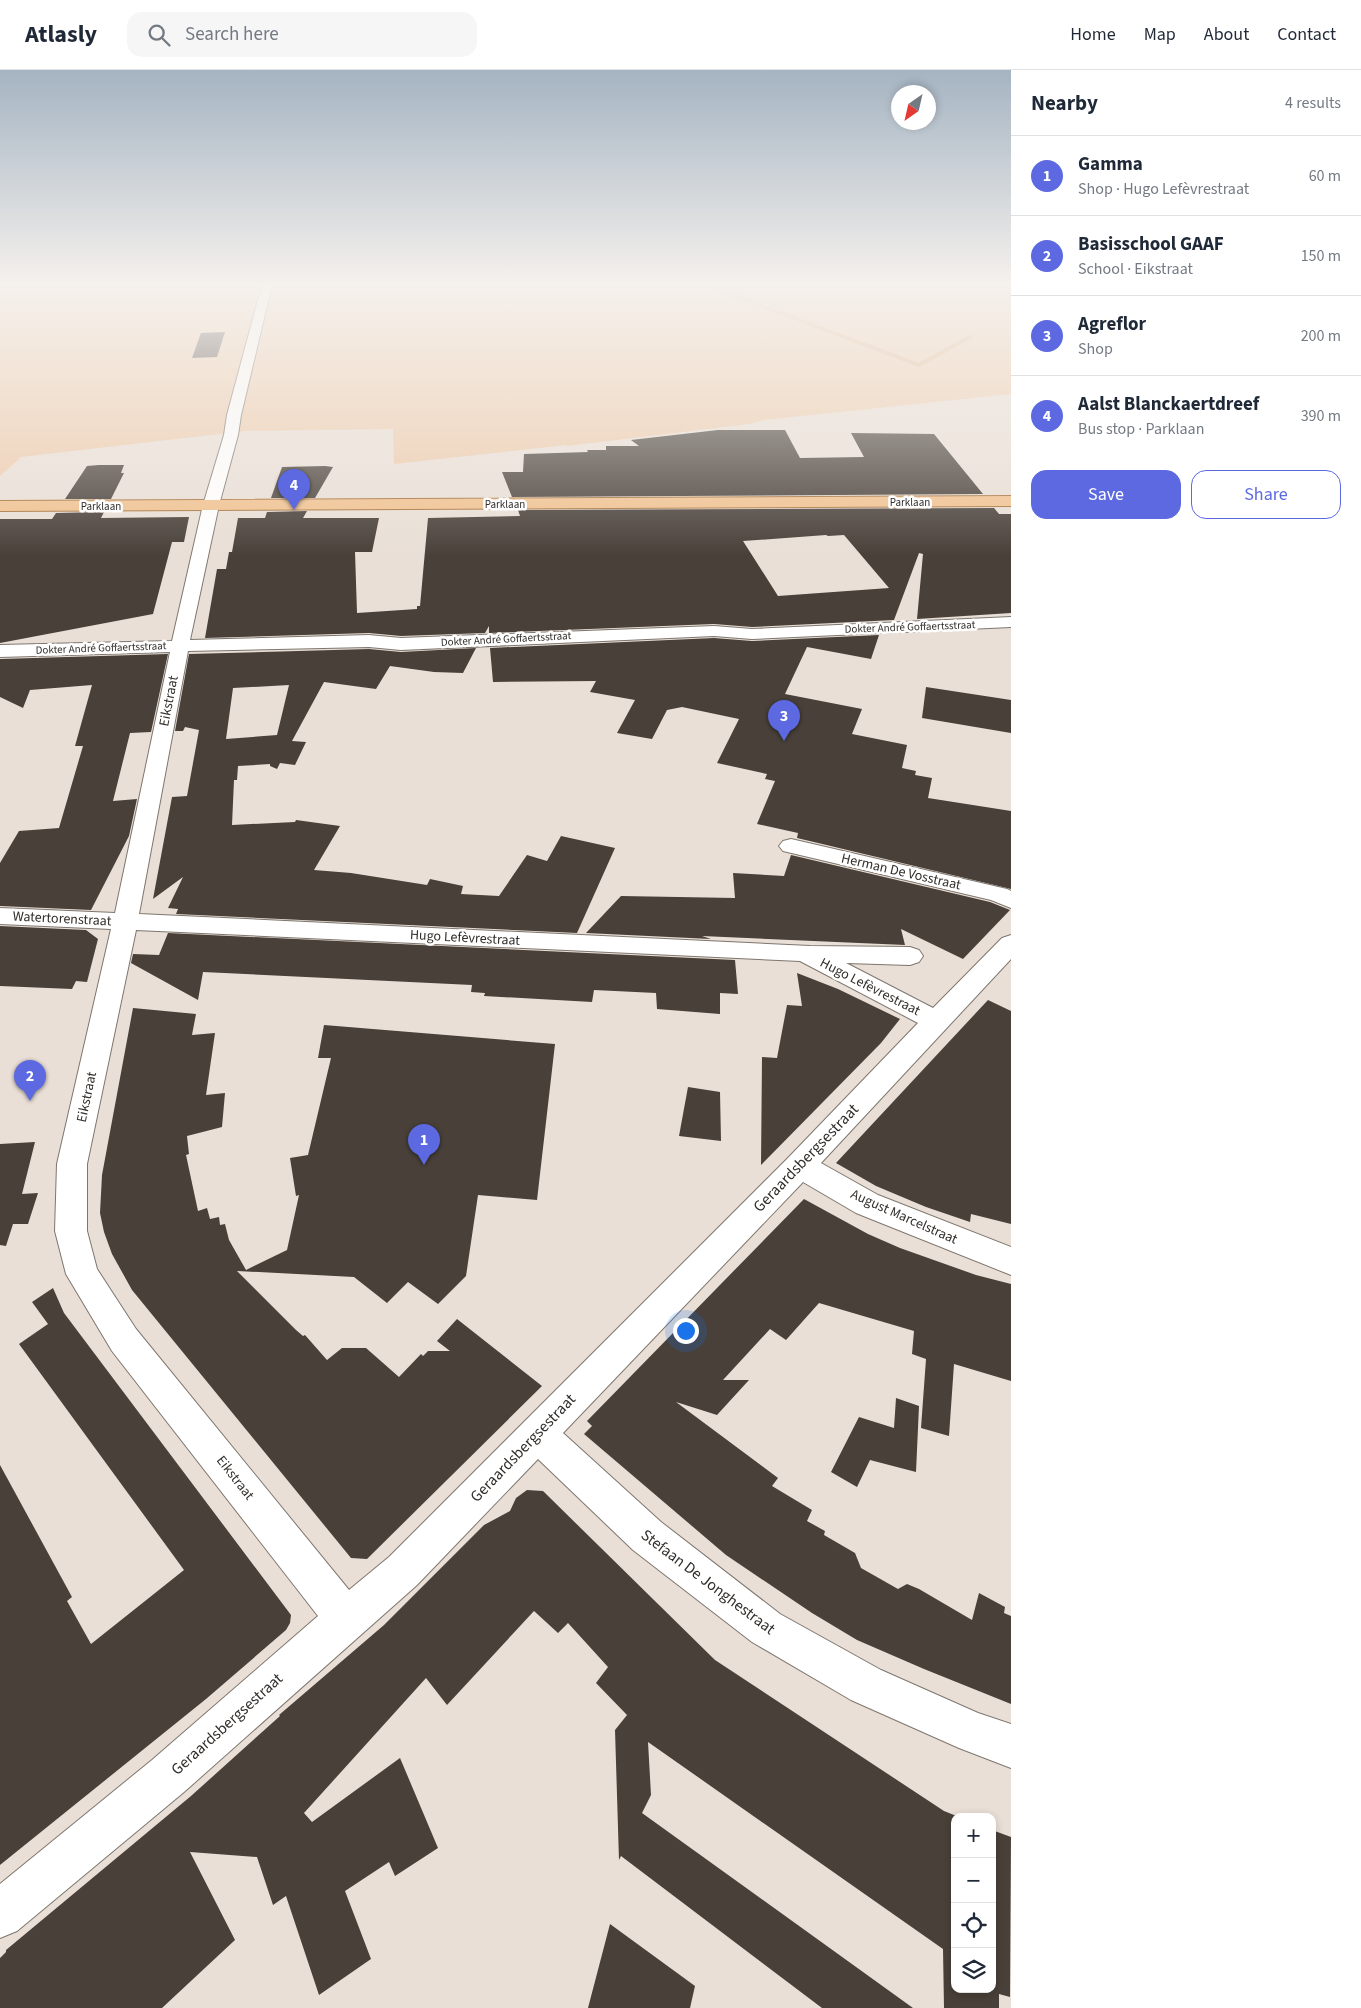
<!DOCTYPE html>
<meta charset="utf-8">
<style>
body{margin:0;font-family:"Source Sans 3",sans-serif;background:#f6f6f7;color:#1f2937}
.controls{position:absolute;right:15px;bottom:15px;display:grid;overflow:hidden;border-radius:10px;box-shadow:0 2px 8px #0003}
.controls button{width:45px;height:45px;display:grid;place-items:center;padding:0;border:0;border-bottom:1px solid #e0e1e3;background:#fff;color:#1f2937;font:25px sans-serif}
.compass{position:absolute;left:891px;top:15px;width:45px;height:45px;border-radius:50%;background:#fff;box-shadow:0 2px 8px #0003;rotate:214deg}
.you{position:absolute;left:685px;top:1260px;width:18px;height:18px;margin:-12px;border:4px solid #fff;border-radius:50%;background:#1a73e8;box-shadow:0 0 0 8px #1a73e833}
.badge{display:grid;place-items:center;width:32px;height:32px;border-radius:50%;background:#5c69e0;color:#fff;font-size:16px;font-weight:700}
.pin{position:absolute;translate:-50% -41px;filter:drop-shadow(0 1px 2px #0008)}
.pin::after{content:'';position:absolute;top:26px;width:18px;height:15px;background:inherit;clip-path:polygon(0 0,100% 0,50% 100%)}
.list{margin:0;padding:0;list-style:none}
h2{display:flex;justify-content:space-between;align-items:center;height:65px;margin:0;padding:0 20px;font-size:21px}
h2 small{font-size:16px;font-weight:400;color:#747a83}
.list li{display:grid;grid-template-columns:32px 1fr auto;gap:15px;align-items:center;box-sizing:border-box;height:80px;padding:0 20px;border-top:1px solid #e0e1e3}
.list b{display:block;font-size:19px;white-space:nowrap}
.list p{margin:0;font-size:16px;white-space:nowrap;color:#747a83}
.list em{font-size:16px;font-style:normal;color:#747a83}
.actions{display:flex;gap:10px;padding:15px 20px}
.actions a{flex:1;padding:11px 0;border:1px solid #5c69e0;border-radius:15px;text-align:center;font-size:18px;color:#5c69e0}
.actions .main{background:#5c69e0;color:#fff}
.icon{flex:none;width:28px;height:28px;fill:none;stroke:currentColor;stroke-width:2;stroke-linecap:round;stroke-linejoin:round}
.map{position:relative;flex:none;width:1011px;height:1938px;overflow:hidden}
header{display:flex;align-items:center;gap:30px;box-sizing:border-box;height:70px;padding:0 25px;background:#fff;border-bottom:1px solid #e0e1e3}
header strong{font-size:24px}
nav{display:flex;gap:28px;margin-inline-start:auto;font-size:18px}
.search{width:350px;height:45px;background:#f6f6f7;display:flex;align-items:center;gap:12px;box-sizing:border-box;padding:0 18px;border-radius:15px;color:#747a83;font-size:19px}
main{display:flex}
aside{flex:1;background:#fff}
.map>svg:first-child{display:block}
</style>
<header>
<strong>Atlasly</strong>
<div class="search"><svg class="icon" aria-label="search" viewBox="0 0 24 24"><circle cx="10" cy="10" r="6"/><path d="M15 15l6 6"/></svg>Search here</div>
<nav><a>Home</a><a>Map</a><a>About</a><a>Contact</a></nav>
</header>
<main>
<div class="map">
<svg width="1011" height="1938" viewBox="0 0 1011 1938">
<rect width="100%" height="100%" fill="#e9dfd6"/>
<path fill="#edcbac" d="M0,215H72L71,217L73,215H1011V324L764,350L749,354L567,376L566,375L394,394L393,359L246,361L21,387L0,406Z"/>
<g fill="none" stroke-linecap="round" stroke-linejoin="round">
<path stroke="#e0b48a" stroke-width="4" d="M706,215L919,295L970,267"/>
</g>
<g fill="#484039" fill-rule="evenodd">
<path d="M225,262L217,287L192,288L201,263Z"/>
<path d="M718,360H785L800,388L864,387L851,363L934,364L983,424L512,427L502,402H523L524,384L588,382L587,380H606V376H639L631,370Z"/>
<path d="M99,395H124L121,403H124L111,429H65L87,396Z"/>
<path d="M282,397L325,396L333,397L315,428H271Z"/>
<path d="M994,438L999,444H1011V543L917,549L923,484L919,483L894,550L752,557L714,554L489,563V556L485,563L401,566L369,563L205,568L217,499H226L229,482H232L238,448H265L267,442L307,441L303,448H379L372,482H355L357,543L417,539V536H420L428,448L520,446L518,440ZM826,465L828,466L844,465L889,518L778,526L743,471Z"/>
<path d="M104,442L101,448L189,447L184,472H172L153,544L0,573V449H52L56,443Z"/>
<path d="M879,565L871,589L807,577L785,624L862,639L852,664L907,675L902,698L916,701L915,705L932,708L928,728L1011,741V819L797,768L798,763L757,754L775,711L765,709L767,704L717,693L739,649L682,637L667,640L652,669L617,663L635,630L590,622L596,611L493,612L490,578L714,568L752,571Z"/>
<path d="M476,578L463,603L434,602L390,596L376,619L324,612L292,671L306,672L295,695L280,693L277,699L270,696V694L238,696L237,710H234L232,755L295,752L296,750L340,756L314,800L351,803L427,815L430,809L463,816L461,824L499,826L527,785L547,791L561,766L615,778L577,863L176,844L178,839L168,838L183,807L153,829L172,727L187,726L199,660L185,657L183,661H175L189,584L369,579L401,582ZM289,615L277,665L226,669L233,618Z"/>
<path d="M168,584L151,662L130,663L113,731L137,729L129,766L91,840L0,836V793L19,761L59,758L83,676H75L92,615L30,620L23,638L0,627V589Z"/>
<path d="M926,617L1011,630V663L922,648Z"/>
<path d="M791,785L990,832L1010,840L963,889L901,859L905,875L702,866L711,869L586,863L621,826L735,828L733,803L784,806Z"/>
<path d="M0,856L86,860L98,869L87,912L76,911L72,919L0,916Z"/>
<path d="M168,863L735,890L738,924L720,923V944L657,939L656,923L594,920L592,932L484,926L485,923L471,922L472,915L203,902L198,930L131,893L133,884L159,885Z"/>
<path d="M797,903L838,919L900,949L881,973L761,1095L762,987L777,988L787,935L802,936Z"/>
<path d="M988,930L1011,941V1154L971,1144L970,1152L926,1137L876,1116L836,1093Z"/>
<path d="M133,938L196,944L192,965L215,963L206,1025L225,1023L222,1057L187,1066L189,1084L186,1085L198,1141L207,1138L210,1149L219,1147L220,1155L225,1154L229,1170L246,1200L287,1180L299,1125L296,1126L290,1088L308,1085L331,988H318L324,955L555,974L537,1130L478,1125L466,1206L438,1234L408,1212L387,1233L354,1207L237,1201L296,1260L303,1266L305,1265L327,1290L342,1278H366L399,1307L421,1284L423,1286L428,1281H450L437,1271L457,1249L542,1316L367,1489L351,1488L132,1220L112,1184L104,1162L100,1143L102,1105Z"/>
<path d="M688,1017L720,1022L721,1071L679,1066Z"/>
<path d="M35,1072L22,1124L38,1123L28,1154H13L6,1176L0,1175V1074Z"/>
<path d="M804,1129L868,1164L900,1178L976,1205L1011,1214V1311L954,1294L949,1366L921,1358L926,1289L912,1284L914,1261L819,1233L786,1270L770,1259L723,1310H749L717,1345L676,1332L778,1408L772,1416L812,1440L807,1451L825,1461L824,1465L855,1483L861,1498L898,1519L907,1514L919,1519L972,1550L979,1523L1005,1537L1004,1543L1011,1546V1634L924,1599L857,1570L812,1543L726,1485L584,1364L592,1356L587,1351Z"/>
<path d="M53,1218L64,1243L291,1545L290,1553L286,1560L206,1629L0,1795V1395L72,1527L67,1531L91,1574L184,1500L19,1274L48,1254L32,1232Z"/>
<path d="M896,1328L919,1336L916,1402L870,1390L857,1417L831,1402L859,1347L894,1358Z"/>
<path d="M527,1420L543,1421L715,1590L944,1741L959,1747H955V1919H992V1760L1011,1767L1010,1927L999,1924V1938H944L943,1879L648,1672L651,1725L642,1743L913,1938H822L621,1786L619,1790L615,1660L627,1645L596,1613L608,1597L568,1553L558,1563L534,1541L447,1635L426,1608L304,1743L312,1752L400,1688L438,1778L395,1806L389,1792L345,1821L371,1889L319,1925L286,1826L273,1835L257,1787L190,1782L235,1870L162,1938H0V1888L6,1882V1880L191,1726L280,1646L279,1645L384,1555L484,1455L510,1441L516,1428Z"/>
<path d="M610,1854L695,1916L690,1938H588Z"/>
</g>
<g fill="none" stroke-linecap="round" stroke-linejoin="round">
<g stroke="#7e766e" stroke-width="2">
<g id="minor">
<path d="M262,215H272L241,345L238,365L219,435L190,570L369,565L401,568L714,556L752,559L1011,547V557L752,569L714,566L401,580L369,577L188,581L139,844L810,876L910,877L919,880L923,886L919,892L910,895L846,893L933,938L1002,868L1011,865V889L821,1093L878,1125L1011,1177V1205L856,1143L803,1112L563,1363L661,1452L780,1544L881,1600L978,1643L1011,1654V1698L959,1678L851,1630L752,1572L633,1480L538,1389L417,1515L184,1722L17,1861L0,1868V1814L152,1690L318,1546L112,1281L66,1204L55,1161L57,1094L111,859L0,854V838L115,843L170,582L0,587V575L172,571L203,435L224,365L227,345ZM136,860L800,891L918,953L787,1089L389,1487L349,1520L136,1259L97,1199L87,1161V1094Z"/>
<path d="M791,769L1007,819L1011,821V838L991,830L783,781L779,776L783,771Z"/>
</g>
</g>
<g stroke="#a7733c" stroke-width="2">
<path id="major" d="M1011,426V436L0,441V431Z"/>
</g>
<use href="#minor" fill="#fff" fill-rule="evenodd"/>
<use href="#major" fill="#f0c18f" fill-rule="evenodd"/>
</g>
<linearGradient id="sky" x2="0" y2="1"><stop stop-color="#a5b4c2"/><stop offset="0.44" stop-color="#f5f1ed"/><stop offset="1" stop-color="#f5f1ed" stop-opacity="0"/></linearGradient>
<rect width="1011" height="486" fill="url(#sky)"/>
<g text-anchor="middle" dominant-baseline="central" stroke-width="5" stroke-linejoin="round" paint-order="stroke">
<g font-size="11" fill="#322e2b" stroke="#fff">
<text x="910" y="432">Parklaan</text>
<text x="505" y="434">Parklaan</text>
<text x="101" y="436">Parklaan</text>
<text transform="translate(910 557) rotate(-2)">Dokter André Goffaertsstraat</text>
<text transform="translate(506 569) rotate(-3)">Dokter André Goffaertsstraat</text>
<text transform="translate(101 578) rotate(-2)">Dokter André Goffaertsstraat</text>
</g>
<g font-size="14" fill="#322e2b" stroke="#fff">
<text transform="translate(169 631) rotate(-79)">Eikstraat</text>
<text transform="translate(901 802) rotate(13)">Herman De Vosstraat</text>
<text transform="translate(62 849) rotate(3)">Watertorenstraat</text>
<text transform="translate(465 868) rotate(3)">Hugo Lefèvrestraat</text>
<text transform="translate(870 917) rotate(27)">Hugo Lefèvrestraat</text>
<text transform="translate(87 1027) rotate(-78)">Eikstraat</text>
<text transform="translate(904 1147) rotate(24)">August Marcelstraat</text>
<text transform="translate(235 1408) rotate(52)">Eikstraat</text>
</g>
<g font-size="16" fill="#322e2b" stroke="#fff">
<text transform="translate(806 1088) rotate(-46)">Geraardsbergsestraat</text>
<text transform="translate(523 1378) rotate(-46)">Geraardsbergsestraat</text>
<text transform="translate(708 1512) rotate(37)">Stefaan De Jonghestraat</text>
<text transform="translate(227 1654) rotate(-42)">Geraardsbergsestraat</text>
</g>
</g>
</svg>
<div class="controls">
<button>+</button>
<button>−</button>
<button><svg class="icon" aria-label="locate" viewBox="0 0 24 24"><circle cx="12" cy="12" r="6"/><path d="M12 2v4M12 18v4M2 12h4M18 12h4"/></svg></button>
<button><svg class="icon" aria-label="layers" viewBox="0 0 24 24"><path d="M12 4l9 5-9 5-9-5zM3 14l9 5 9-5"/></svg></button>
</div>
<svg class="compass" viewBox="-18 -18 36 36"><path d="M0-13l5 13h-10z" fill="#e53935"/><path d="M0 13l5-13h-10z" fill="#747a83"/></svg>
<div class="you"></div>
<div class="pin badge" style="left:424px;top:1095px">1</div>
<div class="pin badge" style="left:30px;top:1031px">2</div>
<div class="pin badge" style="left:784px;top:671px">3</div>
<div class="pin badge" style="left:294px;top:440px">4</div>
</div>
<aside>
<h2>Nearby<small>4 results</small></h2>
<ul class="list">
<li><span class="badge">1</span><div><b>Gamma</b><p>Shop · Hugo Lefèvrestraat</p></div><em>60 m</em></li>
<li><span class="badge">2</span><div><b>Basisschool GAAF</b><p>School · Eikstraat</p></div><em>150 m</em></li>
<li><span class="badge">3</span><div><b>Agreflor</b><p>Shop</p></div><em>200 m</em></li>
<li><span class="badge">4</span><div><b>Aalst Blanckaertdreef</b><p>Bus stop · Parklaan</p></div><em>390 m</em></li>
</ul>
<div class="actions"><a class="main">Save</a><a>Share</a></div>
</aside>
</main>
